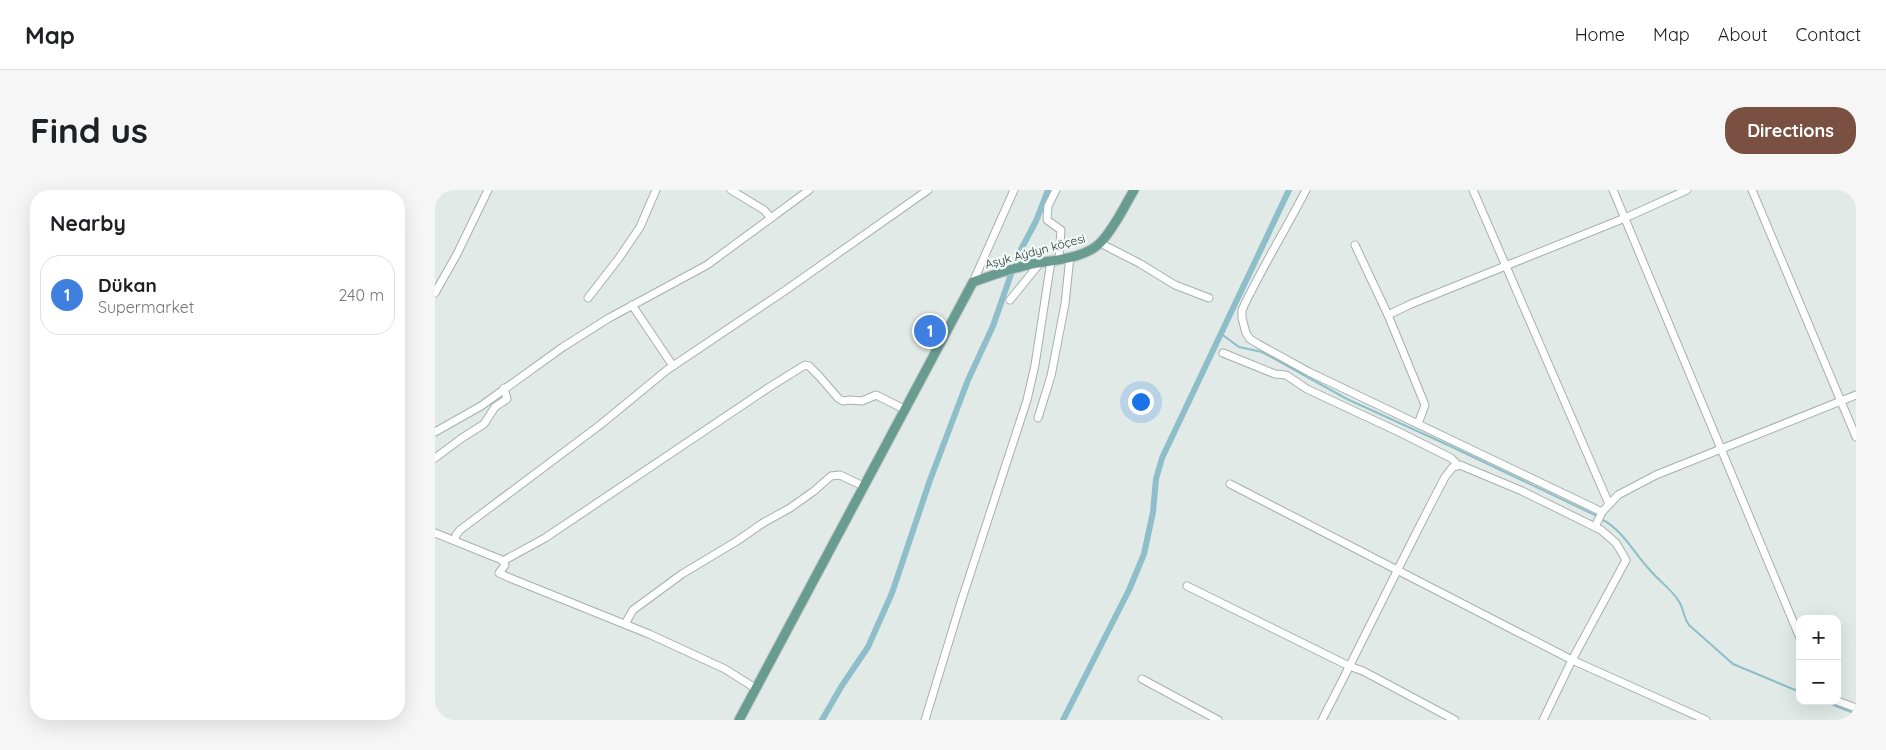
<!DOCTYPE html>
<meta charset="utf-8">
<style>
body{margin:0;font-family:Quicksand,sans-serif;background:#f6f6f6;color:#202124}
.controls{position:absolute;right:15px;bottom:15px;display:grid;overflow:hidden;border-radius:10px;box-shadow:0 5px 20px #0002}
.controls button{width:45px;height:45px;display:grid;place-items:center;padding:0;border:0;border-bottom:1px solid #e0e0e0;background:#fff;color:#202124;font:25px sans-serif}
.you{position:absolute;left:705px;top:211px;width:18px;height:18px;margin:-12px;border:4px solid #fff;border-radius:50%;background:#1a73e8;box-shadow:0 0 0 8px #1a73e833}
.badge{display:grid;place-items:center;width:32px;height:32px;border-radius:50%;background:#795041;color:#fff;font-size:16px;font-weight:700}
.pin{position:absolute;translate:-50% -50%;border:2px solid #fff;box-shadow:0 1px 5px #0006}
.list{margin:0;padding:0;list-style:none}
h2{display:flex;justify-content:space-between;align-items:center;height:65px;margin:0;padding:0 20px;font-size:21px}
h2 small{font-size:16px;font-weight:400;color:#757577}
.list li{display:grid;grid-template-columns:32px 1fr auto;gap:15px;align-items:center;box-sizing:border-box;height:80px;margin:0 10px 10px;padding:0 10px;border:1px solid #e0e0e0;border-radius:20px}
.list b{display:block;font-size:19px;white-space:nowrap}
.list p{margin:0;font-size:16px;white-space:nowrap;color:#757577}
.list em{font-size:16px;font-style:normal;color:#757577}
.map{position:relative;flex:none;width:1421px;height:530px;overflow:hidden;border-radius:20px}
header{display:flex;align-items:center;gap:30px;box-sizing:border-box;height:70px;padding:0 25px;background:#fff;border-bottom:1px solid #e0e0e0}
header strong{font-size:24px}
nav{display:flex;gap:28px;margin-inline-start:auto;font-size:18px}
.intro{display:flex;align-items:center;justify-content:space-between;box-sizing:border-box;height:120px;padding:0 30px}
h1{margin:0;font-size:35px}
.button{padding:12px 22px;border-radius:20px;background:#795041;color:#fff;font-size:18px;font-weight:700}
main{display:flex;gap:30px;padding:0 30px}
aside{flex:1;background:#fff;border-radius:20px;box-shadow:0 5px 20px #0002}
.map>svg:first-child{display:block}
</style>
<header>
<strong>Map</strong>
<nav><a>Home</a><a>Map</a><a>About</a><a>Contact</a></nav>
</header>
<div class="intro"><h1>Find us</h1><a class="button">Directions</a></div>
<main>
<aside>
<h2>Nearby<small></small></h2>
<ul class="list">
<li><span class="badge" style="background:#3f7fe0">1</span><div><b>Dükan</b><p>Supermarket</p></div><em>240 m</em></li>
</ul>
</aside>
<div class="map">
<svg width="1421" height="530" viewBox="0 0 1421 530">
<rect width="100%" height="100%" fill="#e1eae6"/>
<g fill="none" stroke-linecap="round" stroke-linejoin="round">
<g stroke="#8dbeca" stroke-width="2">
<path d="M785,143L804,157L827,162L912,209L1015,256L1162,326"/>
<path d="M1166,329C1187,339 1199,363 1214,379C1223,390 1236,399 1243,410C1249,418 1248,427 1254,435L1298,474L1365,502"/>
<path d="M1389,511L1421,524"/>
</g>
<g stroke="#8dbeca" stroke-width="6">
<path d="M387,530L406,497L433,457L457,403L495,290L533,190L558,136L582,67L601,31L613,0"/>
<path d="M628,530L694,400L709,364L718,322L721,289L727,268L854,0"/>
</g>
<g stroke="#a4b1ad" stroke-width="9">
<g id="minor">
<path d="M296,0L329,20L336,28"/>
<path d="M621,0L613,16L612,30L626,40L624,69"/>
<path d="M871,0C850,41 826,79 807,120V128L811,143L815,149L823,154L874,182L1167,322"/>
<path d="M1038,0L1174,314"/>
<path d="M1178,0L1365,448"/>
<path d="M1317,0L1421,247"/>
<path d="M665,53L704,73L740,95L774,108"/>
<path d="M920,55L953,125L976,114L1190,28L1252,0"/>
<path d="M538,92L579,0"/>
<path d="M0,103L22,64L53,0"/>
<path d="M153,108L184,68L205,37L221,0"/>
<path d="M575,110L605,73"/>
<path d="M197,115L238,176"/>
<path d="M953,125L990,215L983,234"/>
<path d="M788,163L840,184L851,185L872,199L964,242L1016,268L1021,273L1022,276"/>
<path d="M603,228L616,186L630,114L635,66"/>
<path d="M0,242L46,216L128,157L174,128L272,75L374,0"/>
<path d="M0,268L27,248L49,234L60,217L72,209L69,198"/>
<path d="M795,294L1137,470L1271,530"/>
<path d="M1160,337L1167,322L1183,305L1221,285L1421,205"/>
<path d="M0,343L67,370L70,375L64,383L75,388L214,444L290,479L320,498"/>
<path d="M20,349L21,345L25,340L165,235L232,180L348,102L493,0"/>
<path d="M68,371L110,348L333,198L370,175L374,176L384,186L403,208L408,211L415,210L427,211L441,205L469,219"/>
<path d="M752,396L914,476L928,481L1020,530"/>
<path d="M190,434L198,420L247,384L302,351L328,333L355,318L379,301L396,286L405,285L428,296"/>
<path d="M707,489L783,530"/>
<path d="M1402,511L1421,518"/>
<path d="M490,530L526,412L592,210L600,175L616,71"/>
<path d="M887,530C929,449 968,367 1010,287L1018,277L1025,275L1087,301L1166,340L1181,353L1191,370L1137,470L1108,530"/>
</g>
</g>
<g stroke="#bdc4c2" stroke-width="11">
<path id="major" d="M304,530L538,92C558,85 577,78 597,74C618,70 650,69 666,52C680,37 689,17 699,0"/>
</g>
<use href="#minor" stroke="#fff" stroke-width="7"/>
<use href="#major" stroke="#699c91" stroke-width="9"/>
</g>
<g text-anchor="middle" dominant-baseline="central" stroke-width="5" stroke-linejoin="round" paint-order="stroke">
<g font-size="12" fill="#233934" stroke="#f1f7f4">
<text transform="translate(600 61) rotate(-15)">Aşyk Aýdyn köçesi</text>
</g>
</g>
</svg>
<div class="controls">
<button>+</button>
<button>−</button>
</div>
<div class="you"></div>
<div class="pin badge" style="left:495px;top:141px;background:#3f7fe0">1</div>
</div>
</main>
